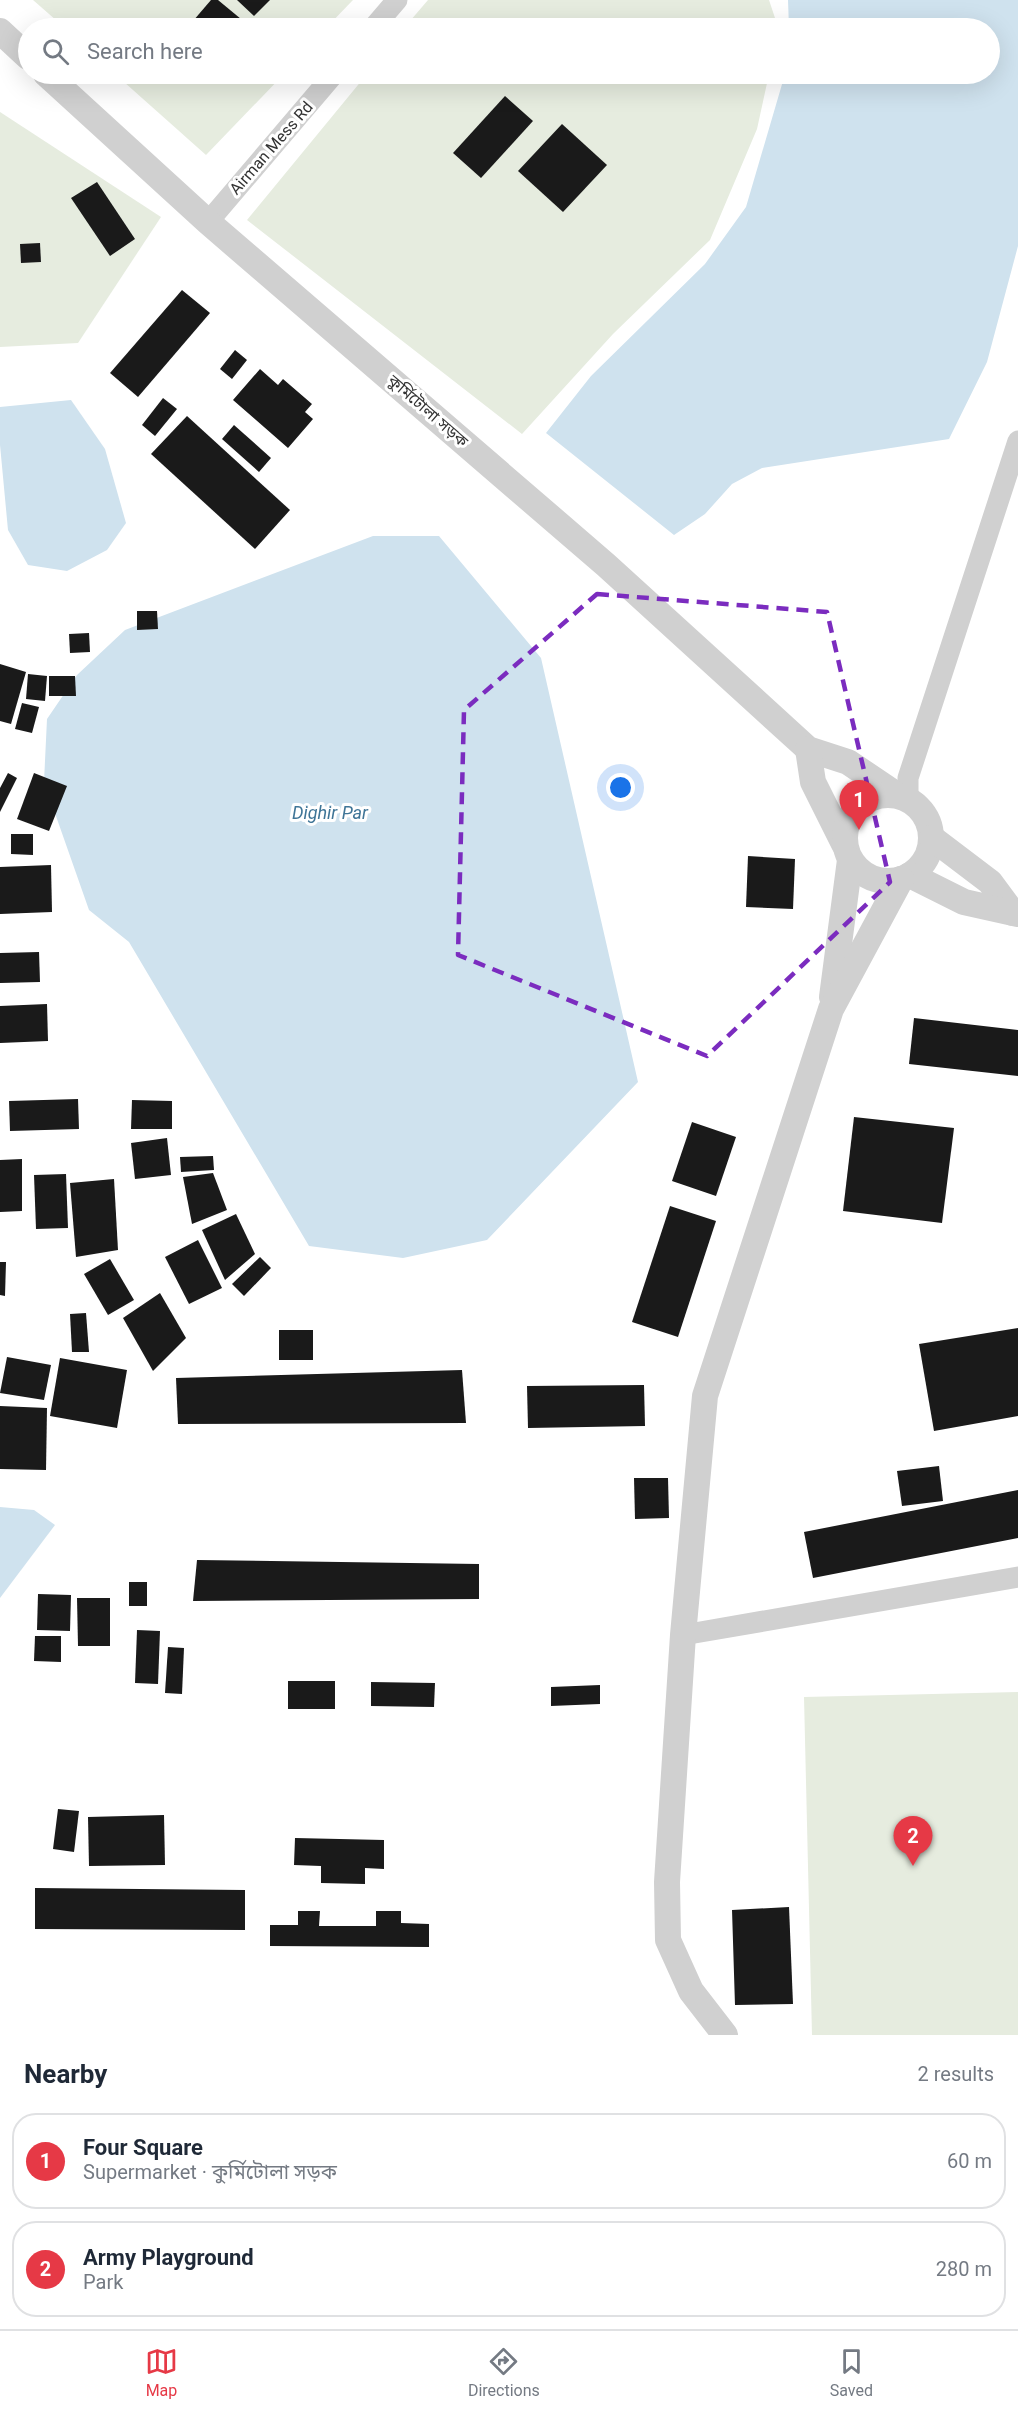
<!DOCTYPE html>
<meta charset="utf-8">
<style>
body{margin:0;font-family:Roboto,"Noto Sans Bengali",sans-serif;background:#f6f6f7;color:#1f2937}
.you{position:absolute;left:621px;top:788px;width:21px;height:21px;margin:-15px;border:4px solid #fff;border-radius:50%;background:#1a73e8;box-shadow:0 0 0 9px #1a73e833}
.badge{display:grid;place-items:center;width:39px;height:39px;border-radius:50%;background:#e63946;color:#fff;font-size:20px;font-weight:700}
.pin{position:absolute;translate:-50% -50px;filter:drop-shadow(0 2px 3px #0008)}
.pin::after{content:'';position:absolute;top:32px;width:21px;height:18px;background:inherit;clip-path:polygon(0 0,100% 0,50% 100%)}
.list{margin:0;padding:0;list-style:none}
h2{display:flex;justify-content:space-between;align-items:center;height:78px;margin:0;padding:0 24px;font-size:26px}
h2 small{font-size:20px;font-weight:400;color:#747a83}
.list li{display:grid;grid-template-columns:39px 1fr auto;gap:18px;align-items:center;box-sizing:border-box;height:96px;margin:0 12px 12px;padding:0 12px;border:2px solid #e0e1e3;border-radius:24px}
.list b{display:block;font-size:22px;white-space:nowrap}
.list p{margin:0;font-size:20px;white-space:nowrap;color:#747a83}
.list em{font-size:20px;font-style:normal;color:#747a83}
.icon{flex:none;width:33px;height:33px;fill:none;stroke:currentColor;stroke-width:2;stroke-linecap:round;stroke-linejoin:round}
.map{position:relative;flex:none;width:1018px;height:2035px;overflow:hidden}
.search{position:absolute;background:#fff;box-shadow:0 6px 24px #0002;left:18px;right:18px;top:18px;height:66px;display:flex;align-items:center;gap:15px;box-sizing:border-box;padding:0 21px;border-radius:33px;color:#747a83;font-size:22px}
.sheet{height:294px;background:#fff}
nav{display:flex;justify-content:space-around;align-items:center;box-sizing:border-box;height:84px;border-top:2px solid #e0e1e3;background:#fff;font-size:16px;color:#747a83}
nav a{display:grid;justify-items:center;gap:3px}
nav .on{color:#e63946}
.map>svg:first-child{display:block}
</style>
<div class="map">
<svg width="1018" height="2035" viewBox="0 0 1018 2035">
<rect width="100%" height="100%" fill="#fff"/>
<g fill="#e6ecdf">
<path d="M33,0H353L326,28H65Z"/>
<path d="M428,0H769L775,18L774,28H404Z"/>
<path d="M115,74H284L206,155Z"/>
<path d="M367,74H769L757,129L710,240L613,334L522,434L247,220Z"/>
<path d="M0,112L161,217L78,343L0,347Z"/>
<path d="M1018,1692V2035H812L804,1697Z"/>
</g>
<g fill="#cfe2ee">
<path d="M788,0H1018V246L987,362L949,439L762,468L732,484L705,514L674,535L546,433L591,376L705,264L746,207L785,74H990V28H789Z"/>
<path d="M71,400L105,449L126,523L107,550L67,571L28,565L8,530L0,445V407Z"/>
<path d="M373,536H439L541,658L638,1082L487,1240L403,1258L309,1246L129,942L89,910L44,782L47,719L77,675L125,630Z"/>
<path d="M0,1507L34,1510L55,1525L0,1598Z"/>
</g>
<g fill="#1a1a1a">
<path d="M211,0H218L247,24L243,28H187Z"/>
<path d="M237,0H270L254,16Z"/>
<path d="M505,96L533,121L481,178L453,153Z"/>
<path d="M562,124L607,165L563,212L518,171Z"/>
<path d="M97,182L135,239L110,256L71,198Z"/>
<path d="M40,243L41,262L21,263L20,244Z"/>
<path d="M182,290L210,313L138,397L110,373Z"/>
<path d="M235,350L247,360L232,379L220,369Z"/>
<path d="M260,369L278,385L283,379L312,404L305,412L313,419L288,448L233,400Z"/>
<path d="M163,398L177,409L155,436L142,425Z"/>
<path d="M187,416L290,510L255,549L151,454Z"/>
<path d="M234,425L271,458L259,472L222,439Z"/>
<path d="M137,611H157L158,629L137,630Z"/>
<path d="M89,633L90,652L70,653L69,634Z"/>
<path d="M0,664L26,672L11,724L0,721Z"/>
<path d="M28,674L47,676L45,701L26,699Z"/>
<path d="M49,676H75L76,696H49Z"/>
<path d="M22,703L39,707L32,733L15,729Z"/>
<path d="M8,773L17,778L0,812V788Z"/>
<path d="M34,773L67,786L49,831L17,819Z"/>
<path d="M11,834H33V855L11,854Z"/>
<path d="M748,856L795,859L793,909L746,907Z"/>
<path d="M51,865L52,912L0,914V867Z"/>
<path d="M39,952L40,982L0,983V953Z"/>
<path d="M47,1004L48,1041L0,1043V1006Z"/>
<path d="M914,1018L1018,1030V1076L909,1064Z"/>
<path d="M78,1099L79,1129L10,1131L9,1101Z"/>
<path d="M132,1100L172,1101V1129H131Z"/>
<path d="M854,1117L954,1128L942,1223L843,1211Z"/>
<path d="M692,1122L736,1137L716,1196L672,1181Z"/>
<path d="M167,1138L171,1175L135,1179L131,1143Z"/>
<path d="M213,1156L214,1170L181,1172L180,1157Z"/>
<path d="M22,1159V1211L0,1212V1160Z"/>
<path d="M213,1173L227,1210L192,1224L183,1177Z"/>
<path d="M66,1174L68,1228L36,1229L34,1175Z"/>
<path d="M114,1179L118,1250L76,1257L70,1183Z"/>
<path d="M670,1206L716,1221L678,1337L632,1322Z"/>
<path d="M236,1214L255,1254L225,1280L202,1230Z"/>
<path d="M198,1240L222,1288L189,1304L165,1257Z"/>
<path d="M260,1257L271,1268L244,1296L232,1284Z"/>
<path d="M110,1259L134,1300L108,1315L84,1274Z"/>
<path d="M0,1262H6L5,1296L0,1295Z"/>
<path d="M160,1293L186,1338L153,1371L123,1318Z"/>
<path d="M86,1313L89,1352H72L70,1314Z"/>
<path d="M1018,1328V1416L934,1431L919,1344Z"/>
<rect x="279" y="1330" width="34" height="30"/>
<path d="M7,1357L51,1365L44,1400L0,1393Z"/>
<path d="M60,1358L127,1370L117,1428L50,1416Z"/>
<path d="M462,1370L466,1423L178,1424L176,1378Z"/>
<path d="M644,1385L645,1426L528,1428L527,1386Z"/>
<path d="M0,1406L47,1408L46,1470L0,1469Z"/>
<path d="M939,1466L943,1501L902,1506L897,1471Z"/>
<path d="M634,1478H668L669,1518L635,1519Z"/>
<path d="M1018,1490V1538L813,1578L804,1532Z"/>
<path d="M197,1560L479,1564V1599L193,1601Z"/>
<rect x="129" y="1582" width="18" height="24"/>
<path d="M38,1594L71,1595L70,1631L37,1630Z"/>
<path d="M77,1598H110V1646H78Z"/>
<path d="M137,1630L160,1631L158,1684L135,1683Z"/>
<path d="M35,1636H61V1662L34,1661Z"/>
<path d="M168,1647L184,1648L182,1694L165,1693Z"/>
<rect x="288" y="1681" width="47" height="28"/>
<path d="M371,1682L435,1683L434,1707L371,1706Z"/>
<path d="M600,1685V1704L551,1706V1687Z"/>
<path d="M58,1809L79,1811L74,1852L53,1849Z"/>
<path d="M164,1815L165,1865L89,1866L88,1817Z"/>
<path d="M295,1838L384,1840V1869L365,1868V1884L321,1883V1866L294,1865Z"/>
<path d="M35,1888L245,1890V1930L35,1929Z"/>
<path d="M789,1907L793,2004L735,2005L732,1910Z"/>
<path d="M298,1911H320L319,1926H376V1911H401V1923L429,1924V1947L270,1946V1925H298Z"/>
</g>
<g fill="none" stroke-linecap="round" stroke-linejoin="round">
<g stroke="#d0d0d0" stroke-width="21">
<path d="M373,28L397,0"/>
<path d="M208,222L334,74"/>
<path d="M908,799V778L1018,441"/>
<path d="M683,1635L1018,1577"/>
</g>
<g stroke="#d0d0d0" stroke-width="26">
<path d="M0,31L28,57"/>
<path d="M46,74L208,222L606,565L808,749L848,762L897,795"/>
<path d="M808,749L813,782L844,844"/>
<circle cx="888" cy="838" r="43"/>
<path d="M932,838L990,882L1013,913"/>
<path d="M910,875L964,902L1018,914"/>
<path d="M832,997L850,860"/>
<path d="M725,2035L691,1991L668,1940L667,1882L683,1635L705,1396L831,1009L901,879"/>
</g>
</g>
<path fill="none" stroke="#7b2cbf" stroke-width="4.5" stroke-dasharray="12 8" stroke-linejoin="round" d="M597,594L827,612L890,882L707,1056L458,955L464,710Z"/>
<g text-anchor="middle" dominant-baseline="central" stroke-width="6" stroke-linejoin="round" paint-order="stroke">
<g font-size="16" fill="#333" stroke="#fff">
<text transform="translate(271 148) rotate(-49)">Airman Mess Rd</text>
<text transform="translate(428 411) rotate(41)">কুর্মিটোলা সড়ক</text>
</g>
<g font-size="18" font-style="italic" fill="#3f7597" stroke="#fff">
<text x="330" y="812">Dighir Par</text>
</g>
</g>
</svg>
<div class="you"></div>
<div class="pin badge" style="left:859px;top:830px">1</div>
<div class="pin badge" style="left:913px;top:1866px">2</div>
<div class="search"><svg class="icon" aria-label="search" viewBox="0 0 24 24"><circle cx="10" cy="10" r="6"/><path d="M15 15l6 6"/></svg>Search here</div>
</div>
<section class="sheet">
<h2>Nearby<small>2 results</small></h2>
<ul class="list">
<li><span class="badge">1</span><div><b>Four Square</b><p>Supermarket · কুর্মিটোলা সড়ক</p></div><em>60 m</em></li>
<li><span class="badge">2</span><div><b>Army Playground</b><p>Park</p></div><em>280 m</em></li>
</ul>
</section>
<nav>
<a class="on"><svg class="icon" aria-label="map" viewBox="0 0 24 24"><path d="M3 6l6-2 6 2 6-2v14l-6 2-6-2-6 2zM9 4v14M15 6v14"/></svg>Map</a>
<a><svg class="icon" aria-label="directions" viewBox="0 0 24 24"><path d="M12 3l9 9-9 9-9-9zM9 14v-3h6M13 9l2 2-2 2"/></svg>Directions</a>
<a><svg class="icon" aria-label="saved" viewBox="0 0 24 24"><path d="M7 4h10v16l-5-4-5 4z"/></svg>Saved</a>
</nav>
